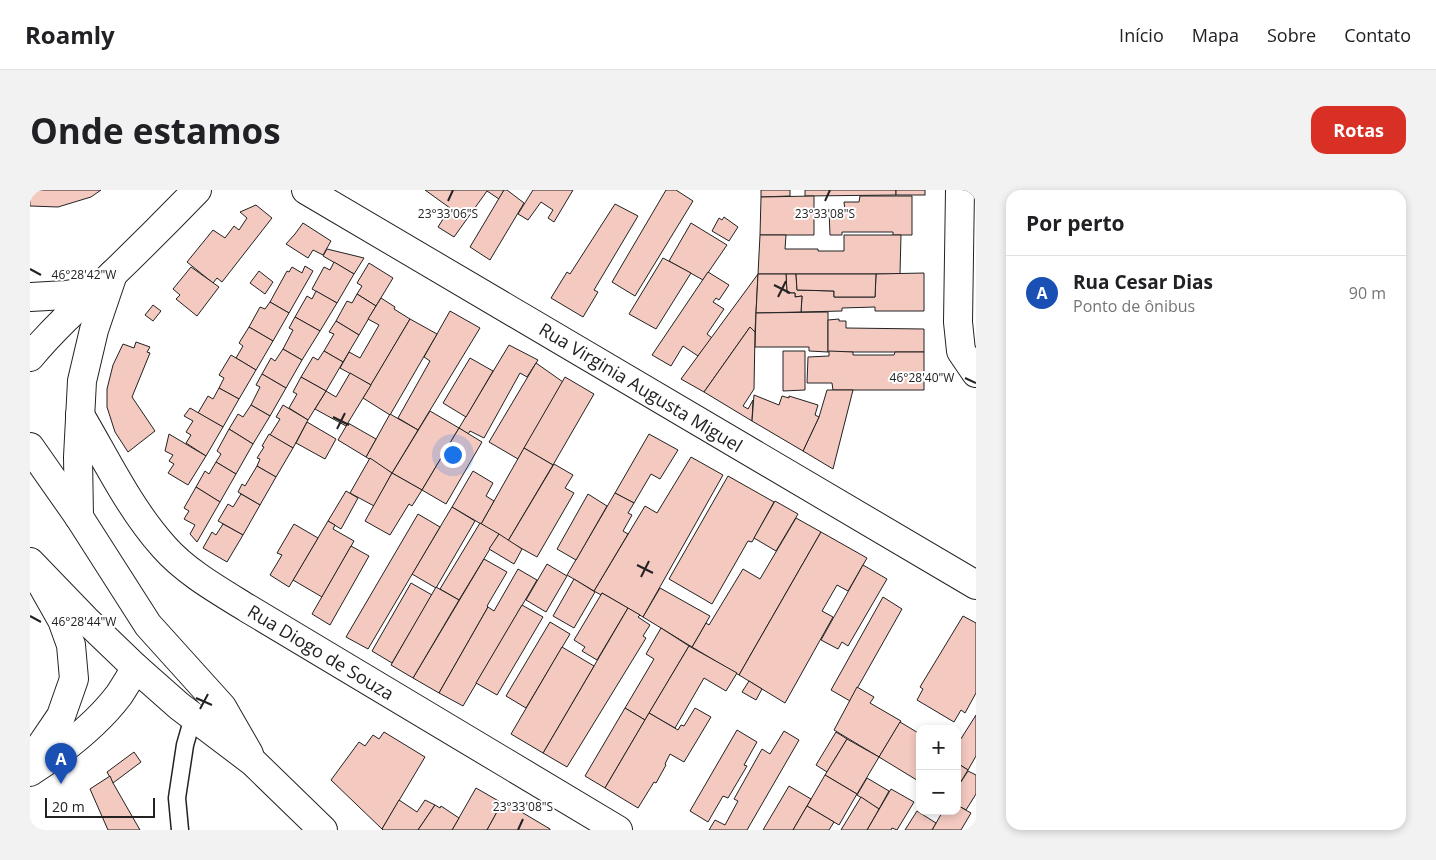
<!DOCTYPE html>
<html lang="pt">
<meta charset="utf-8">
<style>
body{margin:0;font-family:"Open Sans",sans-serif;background:#f2f2f2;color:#202124}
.controls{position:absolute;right:15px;bottom:15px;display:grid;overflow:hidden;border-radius:10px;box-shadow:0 2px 8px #0003}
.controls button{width:45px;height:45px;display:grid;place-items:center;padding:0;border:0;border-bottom:1px solid #e0e0e0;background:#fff;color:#202124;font:25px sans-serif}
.scale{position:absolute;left:15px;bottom:12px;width:110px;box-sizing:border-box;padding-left:5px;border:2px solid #222;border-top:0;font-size:14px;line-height:18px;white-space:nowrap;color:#222;-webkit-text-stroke:4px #fff;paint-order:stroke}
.you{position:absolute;left:422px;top:264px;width:18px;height:18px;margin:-12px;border:4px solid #fff;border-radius:50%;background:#1a73e8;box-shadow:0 0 0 8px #1a73e833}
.badge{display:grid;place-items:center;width:32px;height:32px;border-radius:50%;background:#d93025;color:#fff;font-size:16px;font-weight:700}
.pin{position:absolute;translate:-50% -41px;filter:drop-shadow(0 1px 2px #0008)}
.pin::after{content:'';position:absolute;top:26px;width:18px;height:15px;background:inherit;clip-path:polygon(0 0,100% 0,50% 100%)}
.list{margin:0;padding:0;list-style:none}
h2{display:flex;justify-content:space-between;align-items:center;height:65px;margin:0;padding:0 20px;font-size:21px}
h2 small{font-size:16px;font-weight:400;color:#757577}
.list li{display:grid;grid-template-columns:32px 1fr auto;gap:15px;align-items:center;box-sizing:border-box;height:75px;padding:0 20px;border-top:1px solid #e0e0e0}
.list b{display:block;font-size:19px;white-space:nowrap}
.list p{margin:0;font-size:16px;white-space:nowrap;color:#757577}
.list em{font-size:16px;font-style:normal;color:#757577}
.map{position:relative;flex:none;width:946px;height:640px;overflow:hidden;border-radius:15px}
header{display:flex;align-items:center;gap:30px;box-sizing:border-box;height:70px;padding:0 25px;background:#fff;border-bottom:1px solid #e0e0e0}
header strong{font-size:24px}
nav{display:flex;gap:28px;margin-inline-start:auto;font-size:18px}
.intro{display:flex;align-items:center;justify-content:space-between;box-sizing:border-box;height:120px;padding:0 30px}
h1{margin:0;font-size:35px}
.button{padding:12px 22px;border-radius:15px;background:#d93025;color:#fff;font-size:18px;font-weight:700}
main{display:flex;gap:30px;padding:0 30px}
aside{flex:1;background:#fff;border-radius:15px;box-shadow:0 2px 8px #0003}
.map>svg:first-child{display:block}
</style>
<header>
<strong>Roamly</strong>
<nav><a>Início</a><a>Mapa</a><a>Sobre</a><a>Contato</a></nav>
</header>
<div class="intro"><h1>Onde estamos</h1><a class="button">Rotas</a></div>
<main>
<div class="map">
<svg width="946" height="640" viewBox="0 0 946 640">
<rect width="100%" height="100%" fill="#fff"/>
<g fill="#f3c9c0" stroke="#222">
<path d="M0,0H71L61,7L28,17L0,16Z"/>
<path d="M395,0H474L469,9L457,1L424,47L408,37L420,18Z"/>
<path d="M474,0H477L494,13L460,70L440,57Z"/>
<path d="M503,0H543L524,32L518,28L523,20L511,12L498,30L488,24Z"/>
<path d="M636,0H646L663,11L605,106L582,92Z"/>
<path d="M731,0H760V6L731,7Z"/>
<path d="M775,0H866V5L775,6Z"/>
<rect x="866" y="0" width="29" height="5"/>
<path d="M784,6V45H730L731,7Z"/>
<path d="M830,6H882V45H863V42H812V45H800L799,21H815L814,12H829Z"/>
<path d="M585,14L608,26L564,100L568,102L553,127L521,108L537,82L540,84Z"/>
<path d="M226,15L242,28L192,92L187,88L183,93L157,72L183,40L195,48L204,36L209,40L217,28L210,22Z"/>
<path d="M694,27L708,37L699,51L682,41L689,28L692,30Z"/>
<path d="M273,33L301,51L293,65L283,60L278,68L256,54L265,44Z"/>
<path d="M661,33L697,55L673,90L639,71Z"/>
<path d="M730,45H756L755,59H788V61H814V45H871L870,84H728Z"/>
<path d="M297,59L334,68L324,84L293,66Z"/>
<path d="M633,68L661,83L626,139L599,124Z"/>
<path d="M304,72L324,84L307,113L282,99L294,77L300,80Z"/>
<path d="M339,73L363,88L346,116L327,104L332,96L327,93Z"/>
<path d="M275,76L283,81L259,123L240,112L257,81L259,82L262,77L272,83Z"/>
<path d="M161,77L189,97L167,126L146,109L150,105L143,99Z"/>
<path d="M229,81L243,92L235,104L220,93Z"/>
<path d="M678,82L699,95L689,110L686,108L683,112L694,119L677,144L682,148L668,166L653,156L641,176L622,165Z"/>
<path d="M894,83V121H845V117L812,118V121L771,122L772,106L765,107V103H757L756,84H766L767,100L804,101V107H845L846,84Z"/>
<path d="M728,84L725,142L720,137L674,202L651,189Z"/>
<path d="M728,84H756L757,103H765V107L772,106L771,122L726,123Z"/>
<path d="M766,84H846L845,107H804V101L767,100Z"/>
<path d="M286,101L307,113L290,141L265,127L277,106L282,109Z"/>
<path d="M327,104L346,116L329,145L306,131L317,111L322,113Z"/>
<path d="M351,108L365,117L364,119L380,129L341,195L310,178L319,162L330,168L349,135L338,129Z"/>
<path d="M240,112L259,123L243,151L219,137L230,117L235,119Z"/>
<path d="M123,115L131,121L123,131L115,125Z"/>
<path d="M420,121L450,138L388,240L368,228L400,171L394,167Z"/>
<path d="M798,122V162L779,161V157H725L726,123Z"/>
<path d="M265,127L290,141L272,170L253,159L263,140L259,138Z"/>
<path d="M380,129L407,144L360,225L333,208Z"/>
<path d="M809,129V131H816V138L894,139V162H798V130Z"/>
<path d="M306,131L329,145L313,172L294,161L304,144L299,142Z"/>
<path d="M219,137L243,151L226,180L206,168L213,156L209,153Z"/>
<path d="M720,137L725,142L724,199L713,216L718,219L723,210L722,231L674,202Z"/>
<path d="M106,152L120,157L117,162L120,163L102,207L125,241L98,262L85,242L77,217V199L83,175L93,154L104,158Z"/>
<path d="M479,155L508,170L497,187L490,183L454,248L440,241L438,244L429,238Z"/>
<path d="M253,159L272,170L256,198L232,184L241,168L245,171Z"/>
<path d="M294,161L313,172L296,201L271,187L283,167L288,170Z"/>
<path d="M753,161H775V200L753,201Z"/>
<path d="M799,161L823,162V165H864L865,162H894V200H803L802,193H777L778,167L799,166Z"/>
<path d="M201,165L226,180L209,209L189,198L194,188L189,185Z"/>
<path d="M440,168L463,181L436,227L413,213Z"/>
<path d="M506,173L533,192L488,269L459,252Z"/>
<path d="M320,183L341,195L316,236L285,219L296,201L306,207Z"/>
<path d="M232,184L256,198L240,226L221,215L230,197L226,195Z"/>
<path d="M271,187L296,201L278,230L259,218L267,204L263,202Z"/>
<path d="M535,187L564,204L523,275L494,258Z"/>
<path d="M189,198L209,209L193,237L168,223L178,206L183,209Z"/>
<path d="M797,200H823L803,279L773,261L789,227Z"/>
<path d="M724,205L749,215L752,206L759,208V206L788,215L785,225L789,227L773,261L722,231Z"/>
<path d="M221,215L240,226L223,254L199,239L208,224L213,227Z"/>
<path d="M253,215L278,230L263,258L240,245L250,229L246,227Z"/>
<path d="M160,218L193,237L176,266L156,253L161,245L156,242L163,231L154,226Z"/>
<path d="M400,221L429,238L392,300L362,283Z"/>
<path d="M360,224L388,240L362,283L336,267Z"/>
<path d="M277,232L306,249L295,269L266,253Z"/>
<path d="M318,233L346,249L336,267L308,250Z"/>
<path d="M429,238L452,252L416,314L392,300Z"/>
<path d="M199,239L223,254L206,284L186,272L191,264L187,261Z"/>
<path d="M139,244L176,266L158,295L138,283L144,274L139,271L143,265L135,261Z"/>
<path d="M239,244L263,258L246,287L227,276L230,269L227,268L234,257L232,256Z"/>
<path d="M619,244L648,260L630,289L621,284L604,313L585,303Z"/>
<path d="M494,258L523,275L478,351L451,334Z"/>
<path d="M661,267L693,285L613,427L572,403L571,405L564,401L615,316L627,323Z"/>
<path d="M340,268L362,283L344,316L320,303Z"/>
<path d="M186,272L206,284L190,312L166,297L175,281L179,284Z"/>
<path d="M524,274L543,285L535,298L544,303L507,367L478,351Z"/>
<path d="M227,276L246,287L230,315L208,302L212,294L215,296Z"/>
<path d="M443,281L463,293L456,306L464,311L451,334L422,317Z"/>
<path d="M362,283L392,300L382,316L379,314L360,345L335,331Z"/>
<path d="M698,286L744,312L722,352L718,351L682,414L639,389Z"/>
<path d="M166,297L190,312L167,352L160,344L165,335L154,329L159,321L154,318Z"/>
<path d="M316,301L328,308L311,339L298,331Z"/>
<path d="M585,303L604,313L598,323L602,325L593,341L598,344L564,401L537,385Z"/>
<path d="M211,304L230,315L213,345L188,331L198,314L203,317Z"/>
<path d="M558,304L577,316L546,370L527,359Z"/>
<path d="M745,311L768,324L746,361L724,348Z"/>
<path d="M422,317L445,331L406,398L382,384Z"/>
<path d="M388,324L410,337L338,459L316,447Z"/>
<path d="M766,328L791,342L709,485L662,457L676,433L679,435L713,379L730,389Z"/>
<path d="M298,331L305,335L303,339L324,351L292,407L263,390Z"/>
<path d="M450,333L469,344L429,410L410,399Z"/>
<path d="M193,334L213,345L197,372L173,358L182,342L186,345Z"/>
<path d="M264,334L288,348L259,397L240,385L252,365L247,363Z"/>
<path d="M791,342L837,368L818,401L807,395L792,421L803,427L755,513L709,485Z"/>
<path d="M469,344L492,359L484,374L459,359Z"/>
<path d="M321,356L339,366L300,435L282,424Z"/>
<path d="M454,369L477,382L457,416L458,417L409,503L383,488Z"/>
<path d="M517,374L537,386L516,422L496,410Z"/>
<path d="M833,375L857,389L818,456L812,452L808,459L791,450Z"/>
<path d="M488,379L507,390L433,516L409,503L458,417L464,421Z"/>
<path d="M544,389L565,402L544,438L523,426Z"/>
<path d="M381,393L402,405L362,473L342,461Z"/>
<path d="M406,397L429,410L383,488L361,475Z"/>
<path d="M630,398L680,426L662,457L613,427Z"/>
<path d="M572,403L598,418L567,470L552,461L555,457L544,450Z"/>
<path d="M853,407L872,419L820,511L801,500Z"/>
<path d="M492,415L513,427L467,505L446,493Z"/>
<path d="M598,418L610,425L608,427L620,435L613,446L616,448L537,577L513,563Z"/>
<path d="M933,426L946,433V503L935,523L931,520L924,532L887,510L893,499L890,497Z"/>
<path d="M520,432L540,444L496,518L476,506Z"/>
<path d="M631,438L659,456L615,530L595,518L624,469L616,464Z"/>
<path d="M659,456L707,483L696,501L674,488L645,538L619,523Z"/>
<path d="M532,457L564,476L513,563L481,544Z"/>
<path d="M719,491L732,499L726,510L712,502Z"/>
<path d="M827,497L844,507L840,513L871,531L849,567L804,540Z"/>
<path d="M595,518L615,530L575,598L555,586Z"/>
<path d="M665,518L681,527L654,572L640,564L635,574L636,575L626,593L624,592L608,618L575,598L619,523L648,540L651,535L654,536Z"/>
<path d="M946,525V566L938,580L927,573V555Z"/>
<path d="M870,532L890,544V592L849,567Z"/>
<path d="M707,540L727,552L714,575L717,576L698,608L693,606L678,632L660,621Z"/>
<path d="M754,541L769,550L717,640H679L685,630L695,635L708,611L704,609L732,559L740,564Z"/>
<path d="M354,542L395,567L352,639L301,590L329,552L335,556L343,545L349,549Z"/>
<path d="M806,542L817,549L797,582L786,575Z"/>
<path d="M817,549L849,567L827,604L795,585Z"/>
<path d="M104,562L111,572L83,593L77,582Z"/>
<path d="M927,573L938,580L927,598Z"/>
<path d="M938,581L946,585V604L936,620L927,615V598Z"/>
<path d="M795,585L827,604L809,635L777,616Z"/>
<path d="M80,586L83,593L110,640H78L60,599Z"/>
<path d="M837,588L859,601L849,619L827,605Z"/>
<path d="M759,596L781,609L763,640H733Z"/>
<path d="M446,598L472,613L457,640H422Z"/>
<path d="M861,599L884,612L867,640L862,638L861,640H837Z"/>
<path d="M831,607L849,619L837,640H811Z"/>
<path d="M369,610L387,622L395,610L405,615L388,640H353L352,639Z"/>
<path d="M473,611L520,639V640H457Z"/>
<path d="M405,615L410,618L411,616L429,628L422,640H388Z"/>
<path d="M927,615L941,623L931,640H902L913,621H927Z"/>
<path d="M777,616L804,632L799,640H763Z"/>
<path d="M887,621L906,633L902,640H875Z"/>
</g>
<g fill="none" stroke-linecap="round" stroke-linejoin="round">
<g stroke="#222" stroke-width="19">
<path id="lane" d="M150,640L147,608L155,555L163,527"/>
</g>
<g stroke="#222" stroke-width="30">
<g id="street">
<path d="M276,0L946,395"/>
<path d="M930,0L928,132L931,161L946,183"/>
<path d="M50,225C76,269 99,318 134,357C156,382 188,400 217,418L588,640"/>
</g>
</g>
<g stroke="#222" stroke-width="30">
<g id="secondary">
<path d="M0,167C25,137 54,111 82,85C111,57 139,29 167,0"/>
<path d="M49,327L48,267L52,191L64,140L83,84"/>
<path d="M0,569L8,560L31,526L44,489L41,455L32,430L7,386"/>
<path d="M0,582C31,562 67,534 89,505C95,496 100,487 106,478"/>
</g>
</g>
<g stroke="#222" stroke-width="30">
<g id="primary">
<path d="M0,107L36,105L65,100"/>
<path d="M0,257L49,327L118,435L192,517L219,564"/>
<path d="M0,372L55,429L106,478L149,516L223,572L293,640"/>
</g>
</g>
<use href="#lane" stroke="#fff" stroke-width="16"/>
<use href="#street" stroke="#fff" stroke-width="28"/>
<use href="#secondary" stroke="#fff" stroke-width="28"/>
<use href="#primary" stroke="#fff" stroke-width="28"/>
</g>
<path fill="none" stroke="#222" stroke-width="2" d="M418,11L423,0M795,11L800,0M0,79L11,85M744,95L760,103M748,107L756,91M935,188L946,193M303,227L319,235M307,239L315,223M607,375L623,383M611,387L619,371M0,426L11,432M166,508L182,515M170,519L178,504M488,640L493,629"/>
<g text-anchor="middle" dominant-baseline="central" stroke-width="4" stroke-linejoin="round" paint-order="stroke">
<g font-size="18" fill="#222" stroke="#fff">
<text transform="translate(611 197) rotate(31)">Rua Virginia Augusta Miguel</text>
<text transform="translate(291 462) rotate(31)">Rua Diogo de Souza</text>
</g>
</g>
<g font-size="12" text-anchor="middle" fill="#222" stroke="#fff" stroke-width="4" stroke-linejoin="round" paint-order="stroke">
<text x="795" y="28">23°33'08"S</text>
<text x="418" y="28">23°33'06"S</text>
<text x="54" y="89">46°28'42"W</text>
<text x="892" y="192">46°28'40"W</text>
<text x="54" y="436">46°28'44"W</text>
<text x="493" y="621">23°33'08"S</text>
</g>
</svg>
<div class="controls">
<button>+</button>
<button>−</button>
</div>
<div class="scale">20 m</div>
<div class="you"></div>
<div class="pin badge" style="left:31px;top:594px;background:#1a4fb4">A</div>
</div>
<aside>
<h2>Por perto<small></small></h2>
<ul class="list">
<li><span class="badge" style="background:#1a4fb4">A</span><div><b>Rua Cesar Dias</b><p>Ponto de ônibus</p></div><em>90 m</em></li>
</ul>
</aside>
</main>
